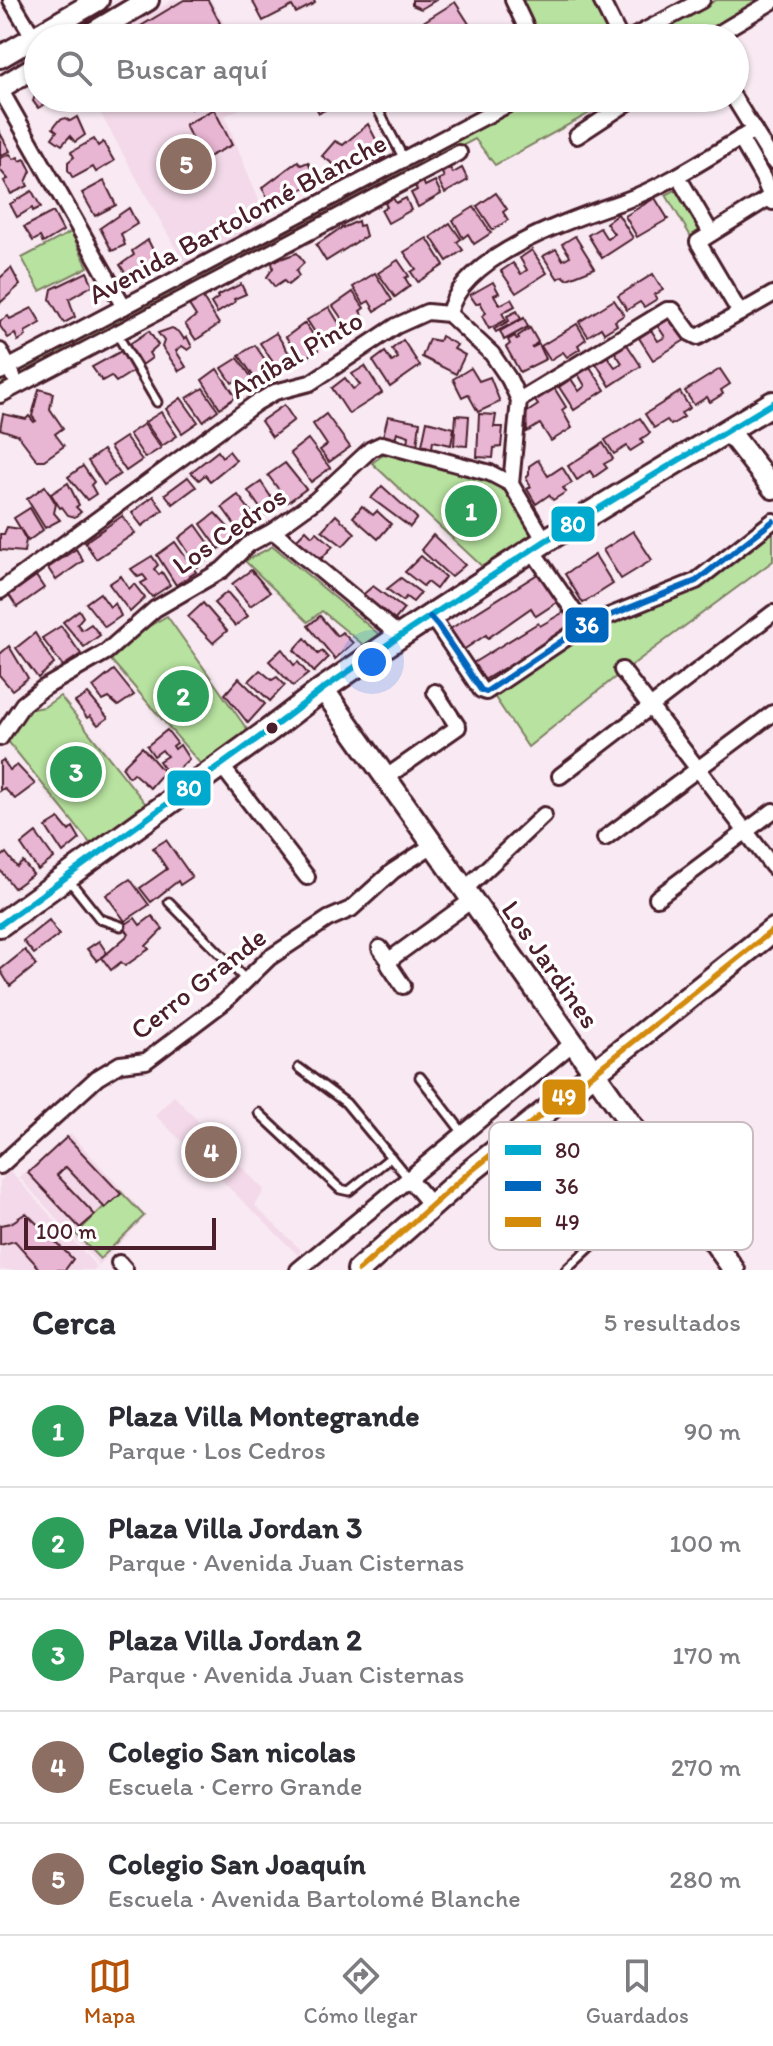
<!DOCTYPE html>
<html lang="es">
<meta charset="utf-8">
<style>
body{margin:0;font-family:Itim,sans-serif;background:#f2f2f3;color:#2b2b33}
.scale{position:absolute;left:24px;bottom:20px;width:192px;box-sizing:border-box;padding-left:8px;border:4px solid #4a1f2b;border-top:0;font-size:22px;line-height:28px;white-space:nowrap;color:#4a1f2b;-webkit-text-stroke:6px #fff;paint-order:stroke}
.you{position:absolute;left:372px;top:662px;width:28px;height:28px;margin:-20px;border:6px solid #fff;border-radius:50%;background:#1a73e8;box-shadow:0 0 0 12px #1a73e833}
.badge{display:grid;place-items:center;width:52px;height:52px;border-radius:50%;background:#b45309;color:#fff;font-size:26px;font-weight:700}
.pin{position:absolute;translate:-50% -50%;border:4px solid #fff;box-shadow:0 2px 8px #0006}
.list{margin:0;padding:0;list-style:none}
h2{display:flex;justify-content:space-between;align-items:center;height:104px;margin:0;padding:0 32px;font-size:34px}
h2 small{font-size:26px;font-weight:400;color:#7c7c81}
.list li{display:grid;grid-template-columns:52px 1fr auto;gap:24px;align-items:center;box-sizing:border-box;height:112px;padding:0 32px;border-top:2px solid #e1e1e2}
.list b{display:block;font-size:30px;white-space:nowrap}
.list p{margin:0;font-size:26px;white-space:nowrap;color:#7c7c81}
.list em{font-size:26px;font-style:normal;color:#7c7c81}
.icon{flex:none;width:44px;height:44px;fill:none;stroke:currentColor;stroke-width:2;stroke-linecap:round;stroke-linejoin:round}
.map{position:relative;flex:none;width:773px;height:1270px;overflow:hidden}
.search{position:absolute;background:#fff;box-shadow:0 2px 6px #0004;left:24px;right:24px;top:24px;height:88px;display:flex;align-items:center;gap:20px;box-sizing:border-box;padding:0 28px;border-radius:44px;color:#7c7c81;font-size:30px}
.sheet{height:664px;background:#fff}
nav{display:flex;justify-content:space-around;align-items:center;box-sizing:border-box;height:112px;border-top:2px solid #e1e1e2;background:#fff;font-size:22px;color:#7c7c81}
nav a{display:grid;justify-items:center;gap:4px}
nav .on{color:#b45309}
.map>svg:first-child{display:block}
</style>
<div class="map">
<svg width="773" height="1270" viewBox="0 0 773 1270">
<rect width="100%" height="100%" fill="#f8e9f2"/>
<filter id="ink" filterUnits="userSpaceOnUse"><feTurbulence type="fractalNoise" baseFrequency=".0125" numOctaves="2"/><feDisplacementMap in="SourceGraphic" scale="16" xChannelSelector="R" yChannelSelector="G"/><feConvolveMatrix kernelMatrix="1 2 1 2 8 2 1 2 1" color-interpolation-filters="sRGB"/></filter>
<g filter="url(#ink)">
<g fill="#f3d9e9">
<path d="M174,0H211L232,38H108Z"/>
<path d="M92,98H263L225,116L270,229L190,274Z"/>
<path d="M174,1096L264,1190L255,1206L301,1250L298,1255L155,1115Z"/>
<path d="M71,1134L146,1216L99,1265L19,1177Z"/>
<path d="M10,1171L97,1267L94,1270H0V1181Z"/>
</g>
<g fill="#b7e29f" stroke="#808065" stroke-width="2">
<path d="M518,0H594L613,38H536Z"/>
<path d="M716,0H764L705,38H645Z"/>
<path d="M534,98H617L495,165L475,139L0,389V380Z"/>
<path d="M677,189L704,234L693,240L666,195Z"/>
<path d="M71,232L88,267L40,291L22,258Z"/>
<path d="M391,453L501,484L537,540L488,572L372,463L383,455Z"/>
<path d="M773,532V561L613,679L528,747L494,696L588,632L699,586Z"/>
<path d="M273,546L381,636L366,647L322,611L308,622L245,561Z"/>
<path d="M167,616L249,732L203,767L111,660L146,628Z"/>
<path d="M60,696L149,808L93,847L3,735L20,711L44,707Z"/>
<path d="M120,1191L144,1216L100,1259L76,1234Z"/>
</g>
<g fill="#e8b5d3" stroke="#4a1f2b" stroke-width="2">
<path d="M184,0H208L220,23L195,38H121Z"/>
<path d="M252,0H314L315,3L296,13L292,6L263,21Z"/>
<path d="M412,0H436L421,9L412,5Z"/>
<path d="M455,2L471,27L453,38H429L420,24Z"/>
<path d="M215,26L222,38H195Z"/>
<path d="M38,88V98H56L38,108L33,101Z"/>
<path d="M185,98H209L191,109Z"/>
<path d="M311,98H349L319,113Z"/>
<path d="M443,98H478L465,106L462,99L448,107Z"/>
<path d="M214,109L232,145L202,160L185,125Z"/>
<path d="M77,117L85,135L75,142L70,136L62,145L52,138L57,131L53,128L58,121L65,118L70,121Z"/>
<path d="M368,124L385,157L375,163L367,153L348,163L343,171L322,156L335,141L343,145Z"/>
<path d="M0,133L10,151L0,156Z"/>
<path d="M94,139L98,146L103,142L114,161L96,172L93,167L73,178L68,170V162L74,157L71,152Z"/>
<path d="M10,154L14,159L18,157L20,161L25,159L31,171L26,182L28,186L11,194L4,181L8,179L0,170V158Z"/>
<path d="M298,161L301,165L308,162L315,178L308,181L309,186L271,203L262,188Z"/>
<path d="M450,168L453,173L462,168L468,180L445,193L438,180L444,177L442,173Z"/>
<path d="M104,181L116,205L95,216L82,193Z"/>
<path d="M423,181L425,186L435,181L441,194L418,207L411,193L417,190L415,186Z"/>
<path d="M32,191L41,207L33,211L32,208L17,217L10,204Z"/>
<path d="M496,193L507,209L503,212L508,220L493,230L477,206Z"/>
<path d="M393,198L396,203L406,198L411,210L388,223L381,210L387,207L385,203Z"/>
<path d="M655,198L668,219L637,237L625,216Z"/>
<path d="M474,207L491,233L474,244L468,234L463,238L453,220Z"/>
<path d="M129,208L137,224L121,234L125,245L112,251L100,228Z"/>
<path d="M53,212L63,231L43,243L40,237L33,241L24,227Z"/>
<path d="M618,214L633,238L602,258L588,235L600,228L607,239L614,234L606,223Z"/>
<path d="M358,221L359,226L363,225L366,236L326,261L316,245L338,230Z"/>
<path d="M450,223L461,239L457,242L463,250L447,261L431,237Z"/>
<path d="M575,236L595,268L567,279L563,276L558,279L543,256L556,249L563,260L570,256L562,244Z"/>
<path d="M427,238L444,265L418,282L411,272L416,269L404,252Z"/>
<path d="M148,240L159,262L156,265L158,268L132,283L120,265L134,255L132,251Z"/>
<path d="M532,250L547,273L516,293L501,271L513,263L521,274L527,270L520,258Z"/>
<path d="M297,253L304,263L296,271L299,276L288,285L284,281L275,287L267,277L273,268L272,262Z"/>
<path d="M398,260L409,276L405,278L410,286L395,297L378,273Z"/>
<path d="M11,268L20,285L0,303V278Z"/>
<path d="M87,272L93,285L69,299L75,317L64,323L50,299L52,289Z"/>
<path d="M375,273L392,300L375,311L369,301L364,304L353,287Z"/>
<path d="M653,274L663,290L654,295L657,299L644,307L640,302L627,310L618,296Z"/>
<path d="M493,282L499,293L494,295L500,305L511,299L515,306L502,313L506,320L489,329L482,316L486,313L480,302L476,304L470,295Z"/>
<path d="M241,284L246,294L234,299L235,302L217,313L211,303L218,298L217,296Z"/>
<path d="M353,292L364,308L360,311L365,319L349,329L333,306Z"/>
<path d="M202,297L219,324L196,340L185,324L196,316L189,305Z"/>
<path d="M614,300L624,315L615,321L617,325L604,333L601,328L588,336L579,322Z"/>
<path d="M329,307L345,333L328,344L322,334L318,337L307,320Z"/>
<path d="M32,308L41,323L25,332L26,336L18,341L15,334L8,338L0,326V321L8,316L10,319Z"/>
<path d="M517,311L521,319L496,332L494,329L509,321L507,316Z"/>
<path d="M670,317L685,340L653,360L639,338L651,330L658,341L665,337L657,325Z"/>
<path d="M524,318L528,327L504,340L500,331Z"/>
<path d="M305,323L316,339L312,342L318,350L302,360L286,337Z"/>
<path d="M577,324L586,339L578,345L580,349L567,357L563,352L550,360L541,346Z"/>
<path d="M172,328L180,333L184,339L187,337L192,347L188,350L182,346L176,351L186,367L179,371L162,347L164,341L158,333Z"/>
<path d="M530,328L538,342L531,348L539,344L546,359L520,372L506,347L510,344L508,340L515,336L517,340L519,339L518,336Z"/>
<path d="M149,331L158,345L149,353L152,358L142,365L128,345Z"/>
<path d="M276,333L294,361L279,371L260,343Z"/>
<path d="M441,336L457,345L454,349L465,355L456,374L422,357L429,339L439,341Z"/>
<path d="M403,340L420,366L390,387L373,361L385,352L392,362L398,358L392,349Z"/>
<path d="M626,343L641,366L610,386L596,363L607,356L615,367L622,363L614,351Z"/>
<path d="M255,345L274,373L258,383L239,355Z"/>
<path d="M123,350L135,370L116,382L111,376L102,381L92,367Z"/>
<path d="M238,358L254,381L246,386L240,378L232,383L222,368Z"/>
<path d="M365,366L382,393L349,414L332,388L345,378L353,389L360,385L352,374Z"/>
<path d="M590,367L605,390L574,410L559,387L571,379L579,391L585,386L578,374Z"/>
<path d="M471,368L479,381L490,377L500,402L478,412L468,394L462,397L453,379Z"/>
<path d="M217,369L236,397L220,408L202,380Z"/>
<path d="M720,369L730,384L721,390L723,394L710,402L707,397L694,405L685,391Z"/>
<path d="M553,386L566,407L562,410L572,428L551,441L540,424L527,432L526,413L538,405L533,398Z"/>
<path d="M203,388L218,410L203,421L187,398Z"/>
<path d="M39,389L53,393L50,409L63,428L55,434L64,446L44,460H37L18,435L0,429L3,414L26,419L29,416L34,422L36,421L32,416Z"/>
<path d="M680,392L690,408L681,413L684,417L671,425L667,420L654,428L645,414Z"/>
<path d="M181,398L198,422L182,433L166,409Z"/>
<path d="M284,405L294,420L272,437L261,421Z"/>
<path d="M161,412L177,436L162,446L145,422Z"/>
<path d="M326,414L350,447L329,462L320,450L327,445L313,424Z"/>
<path d="M479,414L496,415L494,427H503L501,447L494,448L493,458L477,457Z"/>
<path d="M456,415L469,416L467,446L454,445Z"/>
<path d="M388,416L420,422L417,446L408,444L409,436L397,432L395,439L383,436Z"/>
<path d="M640,418L650,433L641,439L643,443L630,451L627,446L614,454L605,440Z"/>
<path d="M427,421L454,428L451,445L433,441L432,448L422,445Z"/>
<path d="M144,424L161,448L145,458L129,434Z"/>
<path d="M125,437L142,460L126,471L110,447Z"/>
<path d="M308,439L330,468L311,482L290,453Z"/>
<path d="M603,443L613,459L604,464L607,468L594,477L590,471L577,480L568,466Z"/>
<path d="M103,450L120,474L104,485L88,461Z"/>
<path d="M218,451L222,457L229,451L236,460L210,481L205,475L199,480L191,472Z"/>
<path d="M538,460L548,476L562,467L572,483L563,488L566,492L553,500L549,495L536,504L527,489L531,487L526,478L529,475V466Z"/>
<path d="M285,463L306,489L288,502L268,475Z"/>
<path d="M83,466L94,482L91,485L96,494L87,500L68,477Z"/>
<path d="M188,477L196,487L173,504L165,494Z"/>
<path d="M261,482L271,497L277,493L283,502L265,515L248,491Z"/>
<path d="M68,483L79,505L76,507L81,512L75,517L68,515L62,507L60,508L51,494Z"/>
<path d="M45,486L56,504L54,513L60,520L45,528L27,499Z"/>
<path d="M382,486L417,518L410,527L371,498Z"/>
<path d="M238,495L260,523L243,536L222,507Z"/>
<path d="M153,496L163,510L142,526L132,513Z"/>
<path d="M362,506L373,515L377,511L391,524L378,539L353,517Z"/>
<path d="M30,508L43,530L28,541L14,518Z"/>
<path d="M215,513L236,536L219,549L201,524Z"/>
<path d="M336,515L355,533L343,546L322,530Z"/>
<path d="M122,516L135,533L96,559L85,542Z"/>
<path d="M196,525L216,553L198,567L179,538Z"/>
<path d="M7,527L20,529L26,540L24,552L0,550V534H4Z"/>
<path d="M306,530L312,536L317,532L333,546L319,561L296,540Z"/>
<path d="M633,531L652,560L621,579L603,550Z"/>
<path d="M433,535L465,565L451,577L421,550Z"/>
<path d="M175,542L196,572L176,585L157,555Z"/>
<path d="M76,549L83,561L56,580L48,568Z"/>
<path d="M595,555L613,584L583,603L565,574Z"/>
<path d="M152,556L158,565L154,569L159,575L162,572L170,585L152,597L141,583L147,580L143,575L138,577L131,569Z"/>
<path d="M421,556L445,577L436,589L427,582L423,586L405,572Z"/>
<path d="M251,570L270,592L250,606L232,584Z"/>
<path d="M541,572L559,601L536,616L531,608L488,638L486,635L463,650L450,629Z"/>
<path d="M36,576L44,588L17,607L9,595Z"/>
<path d="M121,576L129,589L134,584L145,598L130,612L109,584Z"/>
<path d="M401,578L421,593L413,602L406,597L403,601L387,589Z"/>
<path d="M373,586L404,609L394,621L383,612L379,616L359,598Z"/>
<path d="M227,592L248,616L235,626L214,603Z"/>
<path d="M100,593L110,607L115,603L121,616L105,627L86,603Z"/>
<path d="M203,603L227,631L213,643L188,617Z"/>
<path d="M79,610L83,617L77,624L82,630L91,624L100,635L84,647L63,622Z"/>
<path d="M564,612L574,627L531,653L532,656L507,672L504,668L484,680L473,663L538,623L540,626Z"/>
<path d="M320,616L337,636L342,632L353,643L335,659L308,626Z"/>
<path d="M61,626L81,654L63,666L42,638Z"/>
<path d="M35,633L54,664L38,678L16,648Z"/>
<path d="M305,638L318,654L322,651L328,658L314,672L294,650Z"/>
<path d="M9,646L28,678L12,690L0,676V654Z"/>
<path d="M282,649L294,665L298,662L308,674L293,686L269,661Z"/>
<path d="M114,670L134,695L118,706L109,698L103,701L93,687Z"/>
<path d="M260,670L272,680L277,677L285,685L270,701L249,681Z"/>
<path d="M239,678L265,704L248,723L225,694Z"/>
<path d="M88,694L108,718L98,725L90,716L87,718L75,702Z"/>
<path d="M167,730L177,743L173,746L175,749L180,745L189,759L170,777L159,761L167,756L162,750L154,756L147,746Z"/>
<path d="M142,747L164,772L150,788L133,773L129,777L122,767Z"/>
<path d="M3,760L10,770L17,765L35,784L15,799L4,788L0,791V762Z"/>
<path d="M59,819L69,831L73,827L80,839L63,853L46,827Z"/>
<path d="M36,833L54,858L38,870L21,845Z"/>
<path d="M166,840L192,877L180,885L178,881L151,902L140,888L167,869L153,848Z"/>
<path d="M6,853L17,867L23,862L33,874L14,888L0,870V858Z"/>
<path d="M130,879L149,905L125,921L106,895Z"/>
<path d="M152,916L163,929L146,946L149,949L125,966L121,962L111,970L102,958L129,934L123,926L135,918L140,925Z"/>
<path d="M49,920L59,935L34,954L23,941Z"/>
<path d="M99,941L107,953L97,961L87,949Z"/>
<path d="M25,950L36,965L10,986L0,970Z"/>
<path d="M67,1137L121,1194L105,1208L66,1167L57,1175L95,1215L80,1228L28,1173Z"/>
<path d="M26,1213L73,1259L65,1270H41L15,1241L0,1245V1225L11,1223Z"/>
</g>
<g fill="none" stroke-linecap="round" stroke-linejoin="round">
<g stroke="#4a1f2b" stroke-width="13">
<g id="lane">
<path d="M375,104L404,159"/>
<path d="M117,334L157,402"/>
<path d="M68,879L100,919L121,926"/>
<path d="M169,902L246,980"/>
<path d="M299,1068L346,1103L408,1178"/>
<path d="M420,1077L463,1133"/>
<path d="M259,1113L340,1189L349,1191L391,1157"/>
<path d="M566,1270L665,1177"/>
</g>
</g>
<g stroke="#4a1f2b" stroke-width="20">
<g id="street">
<path d="M11,0L34,38"/>
<path d="M513,0L531,38"/>
<path d="M601,0L620,38"/>
<path d="M631,38L702,0"/>
<path d="M711,38L773,1"/>
<path d="M0,89L124,307"/>
<path d="M734,98L773,161"/>
<path d="M577,136L635,98"/>
<path d="M740,138L763,178L773,202"/>
<path d="M683,185L711,233"/>
<path d="M740,313L698,242L770,197"/>
<path d="M449,314L492,354L509,379L519,400L511,484L545,541"/>
<path d="M0,351L13,376"/>
<path d="M0,372L520,98"/>
<path d="M0,395L459,153"/>
<path d="M519,400L667,310H673L690,333L698,337L773,294"/>
<path d="M273,531L400,636"/>
<path d="M532,550L584,626"/>
<path d="M0,591L256,403L275,392L310,383L396,326L427,312L449,314C461,255 574,218 624,201C666,186 715,153 754,130"/>
<path d="M430,617L438,626L481,690L486,692L584,626L696,581L773,521"/>
<path d="M622,670L773,867"/>
<path d="M0,738L23,704L42,689L106,652L155,609L222,570L249,544L273,531L316,500L371,449L382,444L490,473L511,484"/>
<path d="M221,765L307,877"/>
<path d="M560,776L773,613"/>
<path d="M385,778L458,727L435,692"/>
<path d="M605,838L773,713"/>
<path d="M464,890L544,815"/>
<path d="M657,898L773,811"/>
<path d="M380,948L387,958H392"/>
<path d="M403,986L389,965L392,958L472,900"/>
<path d="M0,1166L97,1078L120,1064L146,1061L224,1002L269,958L328,919L351,909L393,871L433,845"/>
<path d="M408,1178L432,1206"/>
<path d="M119,1263L125,1270"/>
<path d="M298,1270L573,1043"/>
</g>
</g>
<g stroke="#4a1f2b" stroke-width="26">
<g id="secondary">
<path d="M84,38L148,0"/>
<path d="M0,57L98,0"/>
<path d="M0,88L38,65"/>
<path d="M728,430L773,488"/>
<path d="M323,689L734,1270"/>
</g>
</g>
<g stroke="#4a1f2b" stroke-width="28">
<g id="primary">
<path d="M0,925L268,731L323,689L400,636L545,541L773,403"/>
<path d="M359,1270L471,1171L773,930"/>
</g>
</g>
<use href="#lane" stroke="#fff" stroke-width="7"/>
<use href="#street" stroke="#fff" stroke-width="14"/>
<use href="#secondary" stroke="#fff" stroke-width="20"/>
<use href="#primary" stroke="#fff" stroke-width="22"/>
<g stroke="#fff" stroke-width="12">
<path id="bus-1" d="M0,925L268,731L323,689L400,636L545,541L773,403"/>
</g>
<g stroke="#fff" stroke-width="12">
<path id="bus-2" d="M430,617L438,626L481,690L486,692L584,626L696,581L773,521"/>
</g>
<g stroke="#fff" stroke-width="12">
<path id="bus-3" d="M359,1270L471,1171L773,930"/>
</g>
<use href="#bus-1" stroke="#00a9ce" stroke-width="6"/>
<use href="#bus-2" stroke="#0065bd" stroke-width="6"/>
<use href="#bus-3" stroke="#d48b09" stroke-width="6"/>
</g>
</g>
<circle fill="#4a1f2b" stroke="#fff" stroke-width="3" cx="272" cy="728" r="7"/>
<g text-anchor="middle" dominant-baseline="central" stroke-width="7" stroke-linejoin="round" paint-order="stroke">
<g font-size="28" fill="#4a1f2b" stroke="#fff">
<text transform="translate(237 218) rotate(-28)">Avenida Bartolomé Blanche</text>
<text transform="translate(296 354) rotate(-30)">Aníbal Pinto</text>
<text transform="translate(229 530) rotate(-35)">Los Cedros</text>
<text transform="translate(551 964) rotate(55)">Los Jardines</text>
<text transform="translate(198 983) rotate(-38)">Cerro Grande</text>
</g>
</g>
<rect x="489" y="1122" width="264" height="128" rx="12" fill="#fff" stroke="#c9bcbf" stroke-width="2"/>
<rect x="505" y="1145" width="36" height="10" fill="#00a9ce"/>
<rect x="505" y="1181" width="36" height="10" fill="#0065bd"/>
<rect x="505" y="1217" width="36" height="10" fill="#d48b09"/>
<g font-size="22" fill="#4a1f2b">
<text x="555" y="1158">80</text>
<text x="555" y="1194">36</text>
<text x="555" y="1230">49</text>
</g>
<g stroke="#fff" stroke-width="3">
<rect x="550" y="505" width="46" height="38" rx="8" fill="#00a9ce"/>
<rect x="564" y="606" width="46" height="38" rx="8" fill="#0065bd"/>
<rect x="166" y="769" width="46" height="38" rx="8" fill="#00a9ce"/>
<rect x="541" y="1078" width="46" height="38" rx="8" fill="#d48b09"/>
</g>
<g font-size="22" text-anchor="middle" font-weight="bold" fill="#fff">
<text x="573" y="532">80</text>
<text x="587" y="633">36</text>
<text x="189" y="796">80</text>
<text x="564" y="1105">49</text>
</g>
</svg>
<div class="scale">100 m</div>
<div class="you"></div>
<div class="pin badge" style="left:471px;top:511px;background:#2e9e5b">1</div>
<div class="pin badge" style="left:183px;top:696px;background:#2e9e5b">2</div>
<div class="pin badge" style="left:76px;top:772px;background:#2e9e5b">3</div>
<div class="pin badge" style="left:211px;top:1152px;background:#8d6e63">4</div>
<div class="pin badge" style="left:186px;top:164px;background:#8d6e63">5</div>
<div class="search"><svg class="icon" aria-label="search" viewBox="0 0 24 24"><circle cx="10" cy="10" r="6"/><path d="M15 15l6 6"/></svg>Buscar aquí</div>
</div>
<section class="sheet">
<h2>Cerca<small>5 resultados</small></h2>
<ul class="list">
<li><span class="badge" style="background:#2e9e5b">1</span><div><b>Plaza Villa Montegrande</b><p>Parque · Los Cedros</p></div><em>90 m</em></li>
<li><span class="badge" style="background:#2e9e5b">2</span><div><b>Plaza Villa Jordan 3</b><p>Parque · Avenida Juan Cisternas</p></div><em>100 m</em></li>
<li><span class="badge" style="background:#2e9e5b">3</span><div><b>Plaza Villa Jordan 2</b><p>Parque · Avenida Juan Cisternas</p></div><em>170 m</em></li>
<li><span class="badge" style="background:#8d6e63">4</span><div><b>Colegio San nicolas</b><p>Escuela · Cerro Grande</p></div><em>270 m</em></li>
<li><span class="badge" style="background:#8d6e63">5</span><div><b>Colegio San Joaquín</b><p>Escuela · Avenida Bartolomé Blanche</p></div><em>280 m</em></li>
</ul>
</section>
<nav>
<a class="on"><svg class="icon" aria-label="map" viewBox="0 0 24 24"><path d="M3 6l6-2 6 2 6-2v14l-6 2-6-2-6 2zM9 4v14M15 6v14"/></svg>Mapa</a>
<a><svg class="icon" aria-label="directions" viewBox="0 0 24 24"><path d="M12 3l9 9-9 9-9-9zM9 14v-3h6M13 9l2 2-2 2"/></svg>Cómo llegar</a>
<a><svg class="icon" aria-label="saved" viewBox="0 0 24 24"><path d="M7 4h10v16l-5-4-5 4z"/></svg>Guardados</a>
</nav>
